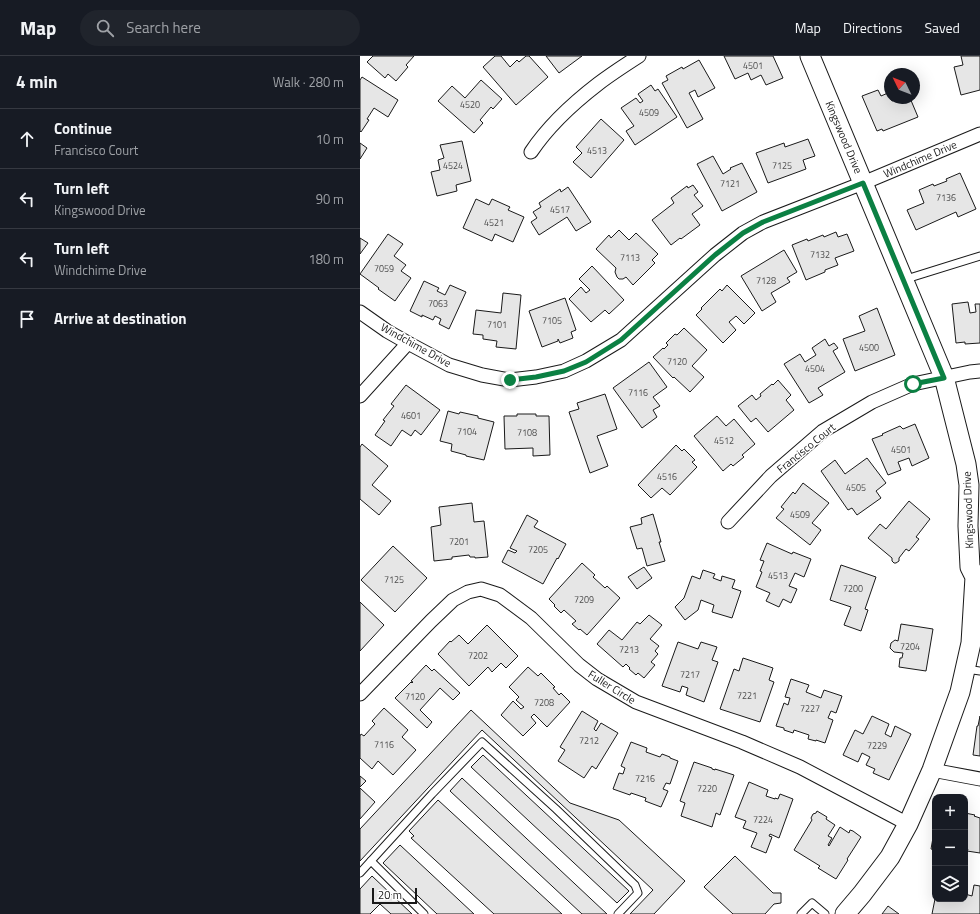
<!DOCTYPE html>
<meta charset="utf-8">
<style>
body{margin:0;font-family:"Titillium Web",sans-serif;background:#20242c;color:#f1f3f6}
.controls{position:absolute;right:12px;bottom:12px;display:grid;overflow:hidden;border-radius:8px;box-shadow:0 4px 16px #0002}
.controls button{width:36px;height:36px;display:grid;place-items:center;padding:0;border:0;border-bottom:1px solid #363941;background:#171b24;color:#f1f3f6;font:20px sans-serif}
.compass{position:absolute;left:524px;top:12px;width:36px;height:36px;border-radius:50%;background:#171b24;box-shadow:0 4px 16px #0002;rotate:313deg}
.scale{position:absolute;left:12px;bottom:10px;width:45px;box-sizing:border-box;padding-left:4px;border:2px solid #1a1a1a;border-top:0;font-size:11px;line-height:14px;white-space:nowrap;color:#1a1a1a;-webkit-text-stroke:3px #fff;paint-order:stroke}
.stop{position:absolute;width:12px;height:12px;margin:-9px;border:3px solid #0b8043;border-radius:50%;background:#fff}
.stop.end{background:#0b8043;border-color:#fff;box-shadow:0 1px 4px #0008}
.list{margin:0;padding:0;list-style:none}
h2{display:flex;justify-content:space-between;align-items:center;height:52px;margin:0;padding:0 16px;font-size:17px}
h2 small{font-size:13px;font-weight:400;color:#9ea1a6}
.list li{display:grid;grid-template-columns:26px 1fr auto;gap:12px;align-items:center;box-sizing:border-box;height:60px;padding:0 16px;border-top:1px solid #363941}
.list b{display:block;font-size:15px;white-space:nowrap}
.list p{margin:0;font-size:13px;white-space:nowrap;color:#9ea1a6}
.list em{font-size:13px;font-style:normal;color:#9ea1a6}
.icon{flex:none;width:22px;height:22px;fill:none;stroke:currentColor;stroke-width:2;stroke-linecap:round;stroke-linejoin:round}
.map{position:relative;flex:none;width:620px;height:858px;overflow:hidden}
header{display:flex;align-items:center;gap:24px;box-sizing:border-box;height:56px;padding:0 20px;background:#171b24;border-bottom:1px solid #363941}
header strong{font-size:19px}
nav{display:flex;gap:22px;margin-inline-start:auto;font-size:14px}
.search{width:280px;height:36px;background:#20242c;display:flex;align-items:center;gap:10px;box-sizing:border-box;padding:0 14px;border-radius:22px;color:#9ea1a6;font-size:15px}
main{display:flex}
aside{flex:1;background:#171b24}
.map>svg:first-child{display:block}
</style>
<header>
<strong>Map</strong>
<div class="search"><svg class="icon" aria-label="search" viewBox="0 0 24 24"><circle cx="10" cy="10" r="6"/><path d="M15 15l6 6"/></svg>Search here</div>
<nav><a>Map</a><a>Directions</a><a>Saved</a></nav>
</header>
<main>
<aside>
<h2>4 min<small>Walk · 280 m</small></h2>
<ul class="list">
<li><svg class="icon" aria-label="ahead" viewBox="0 0 24 24"><path d="M12 20V5M6 11l6-6 6 6"/></svg><div><b>Continue</b><p>Francisco Court</p></div><em>10 m</em></li>
<li><svg class="icon" aria-label="left" viewBox="0 0 24 24"><path d="M17 20v-9H6M10 6l-5 5 5 5"/></svg><div><b>Turn left</b><p>Kingswood Drive</p></div><em>90 m</em></li>
<li><svg class="icon" aria-label="left" viewBox="0 0 24 24"><path d="M17 20v-9H6M10 6l-5 5 5 5"/></svg><div><b>Turn left</b><p>Windchime Drive</p></div><em>180 m</em></li>
<li><svg class="icon" aria-label="arrive" viewBox="0 0 24 24"><path d="M6 21V4h12l-3 4 3 4H6"/></svg><div><b>Arrive at destination</b></div></li>
</ul>
</aside>
<div class="map">
<svg width="620" height="858" viewBox="0 0 620 858">
<rect width="100%" height="100%" fill="#fff"/>
<g fill="#e6e6e6" stroke="#1a1a1a">
<path d="M13,0H54L46,9L48,11L36,25L28,18L25,22L7,6Z"/>
<path d="M135,0H141L150,11L157,4L159,6L166,0H169L188,21L156,49L123,11Z"/>
<path d="M186,0H222L199,17Z"/>
<path d="M364,0H413L423,22L406,29L401,19L391,24L388,17L375,23Z"/>
<path d="M601,0H620V34L601,39L594,11L603,9Z"/>
<path d="M339,4L355,32L338,41L335,34L329,37L343,63L327,72L302,27L308,24L306,20L322,11L323,13Z"/>
<path d="M2,21L38,44L28,61L14,52L7,63L9,64L1,76L0,75V24Z"/>
<path d="M121,24L142,43L133,53L131,51L120,64L123,67L114,77L78,45L92,30L105,42Z"/>
<path d="M291,29L295,35L298,33L317,61L275,89L266,75L274,70L261,52L276,42L280,47L283,45L278,38Z"/>
<path d="M518,34L521,40L528,37L532,45L540,42H550L558,61L523,75L522,73L517,75L502,40Z"/>
<path d="M241,63L264,84L231,122L213,106L222,97L216,91Z"/>
<path d="M448,83L455,100L443,104L446,113L408,127L396,97L424,87L425,91Z"/>
<path d="M102,85L111,125L96,129L97,135L77,140L71,116L80,114L78,104L84,102L80,89Z"/>
<path d="M0,87L7,92L0,103Z"/>
<path d="M353,100L363,118L371,113L370,112L382,107L397,136L362,155L337,108Z"/>
<path d="M600,117L616,153L598,161L596,156L556,174L547,154L564,147L559,134L573,128L574,130L587,125L586,123Z"/>
<path d="M333,129L338,136L334,139L343,150L332,158L340,169L321,183L320,182L311,189L292,164L314,147L311,142L327,130L328,132Z"/>
<path d="M208,131L231,166L216,175L207,161L179,179L171,166L177,162L173,156L181,151L179,147L200,133L201,136Z"/>
<path d="M116,143L129,149L132,143L150,151L148,154L164,161L153,186L135,178L132,185L103,172Z"/>
<path d="M259,174L269,184L276,177L298,198L292,204L295,207L273,229L266,221L263,223H259L257,221L255,216L256,212L236,193L249,179L251,182Z"/>
<path d="M476,176L478,181L487,178L494,195L475,202L478,209L465,214V216L446,224L432,189L447,183L448,185L463,179L464,181Z"/>
<path d="M28,178L43,188L34,200L46,209L41,215L51,222L35,245L18,233L19,232L0,218Z"/>
<path d="M0,182L8,187L0,198Z"/>
<path d="M424,194L437,216L427,222L430,226L411,237L416,246L402,255L381,220Z"/>
<path d="M232,210L264,244L249,258L245,254L231,266L209,243L221,231L226,237L230,234L219,223Z"/>
<path d="M64,225L79,232L77,235L85,239L90,229L106,236L89,273L79,268L81,263L75,260L73,264L62,259V261L50,255Z"/>
<path d="M367,229L395,257L384,268L376,260L369,266L376,274L363,287L336,259L342,253L341,252L360,233L362,235Z"/>
<path d="M143,237L161,239L156,293L136,291L137,285L123,283V279L113,278L116,254L141,257Z"/>
<path d="M205,242L216,274L211,276L213,282L200,287L198,283V285L182,291L169,255Z"/>
<path d="M608,246L610,257L616,256L615,248H620V287L605,288V286L596,287L592,248Z"/>
<path d="M517,252L535,299L495,315L483,283L505,275L499,260Z"/>
<path d="M324,272L347,294L332,310L344,321L330,336L314,321L313,322L293,301L303,292L304,293L308,289L306,287L315,278L317,279Z"/>
<path d="M465,283L469,290L474,287L478,292L473,295L485,316L458,332L463,339L449,347L424,308L440,298L445,306L456,299L452,292Z"/>
<path d="M289,306L307,331L293,341L300,350L293,354L297,361L282,372L253,332Z"/>
<path d="M418,324L431,339L426,344L434,354L408,376L396,362L391,366L378,350L392,339L396,344L401,340L400,338L412,328L413,329Z"/>
<path d="M46,329L80,354L61,379L55,374L51,380L42,374L31,390L15,379L25,365L23,364L34,350L31,348Z"/>
<path d="M245,338L257,373L237,380L248,410L230,417L209,356L219,353L217,347Z"/>
<path d="M88,355L99,358L100,356L118,360V362L134,366L124,404L106,400V399L91,395L92,388L80,385Z"/>
<path d="M157,358H176V360H189L190,399L173,400V392L145,393L144,360H157Z"/>
<path d="M357,360L366,370L374,363L395,388L382,399L384,401L373,410L371,408L363,415L334,380Z"/>
<path d="M555,368L569,402L552,410L549,402L538,406L541,414L528,419L512,383L523,379L522,378L540,370L543,373Z"/>
<path d="M2,388L28,410L12,429L31,445L19,459L0,443V391Z"/>
<path d="M316,389L322,395L324,393L335,404L332,406L337,411L310,439L302,432L291,442L278,429Z"/>
<path d="M507,402L526,427L516,435L521,442L497,459L492,452L488,454L461,415L475,404L485,418Z"/>
<path d="M443,427L469,447L452,467L461,474L450,489L416,462L424,453L421,451L433,436L435,438Z"/>
<path d="M549,445L570,463L556,481L559,483L549,495L546,493L539,502V505L536,507H534L532,505V502L508,482L520,468L526,473Z"/>
<path d="M112,447L114,466L124,465L128,501L115,502V501H110L109,499L92,501V503L74,505L71,471L81,469L79,451Z"/>
<path d="M293,458L301,486H299L305,505L287,510L282,492L277,493L270,471L282,468L281,462Z"/>
<path d="M167,459L178,465L174,471L206,488L198,503L197,502L183,528L142,506L148,494L155,497L157,495L150,492Z"/>
<path d="M407,487L432,498L433,496L451,503L444,521L435,517L429,530L437,533L431,547L423,543L419,551L406,545L410,537L396,531L402,516L400,515L404,505L400,504Z"/>
<path d="M33,490L67,522L35,556L1,524Z"/>
<path d="M222,507L235,519L233,521L245,532L247,530L260,542L227,579L220,573L219,574L212,568L216,565L204,554L201,557L194,550L195,549L189,543Z"/>
<path d="M481,509L516,521L505,553L508,554L501,575L484,569L491,551L470,544Z"/>
<path d="M284,511L292,522L277,533L268,521Z"/>
<path d="M343,514L355,518L353,522L361,525L362,520L375,524L372,532L381,535L372,562L352,556L354,549L341,544L338,554L325,564L315,551L324,542L332,520L340,523Z"/>
<path d="M0,546L24,569L0,595Z"/>
<path d="M289,559L302,569L290,583L299,590L295,595L298,598L291,606L295,609L284,622L278,617L276,619L269,613L270,612L266,608L263,611L237,588L249,574L262,584L277,566L280,568Z"/>
<path d="M541,568L573,573L566,615L539,611L540,602H542L543,597L534,596L530,592L531,587L535,584L538,585Z"/>
<path d="M127,569L158,600L146,612L141,607L132,616L128,611L109,630L78,598L90,585L91,586L99,579L108,588Z"/>
<path d="M318,586L338,593L341,586L357,591L352,604L358,606L344,646L326,639L328,632L322,630L320,636L302,630Z"/>
<path d="M383,602L413,612L409,624L414,626L400,666L360,653L374,613L379,615Z"/>
<path d="M66,609L72,615L74,613L100,637L93,644L80,632L60,654L72,666L67,672L35,642L51,626L52,627L53,626L51,625Z"/>
<path d="M168,611L178,620L181,617L195,631L193,632L199,639L201,637L210,646L187,671L174,658L171,661L176,667L163,680L141,659L153,645L161,653L164,651L156,644L159,641L149,631Z"/>
<path d="M431,623L449,629L446,636L461,642L464,634L482,640L476,657L471,655L468,662L473,664L465,687L456,684V685L448,683L449,679L434,674L433,677L424,674V672L416,670L424,647L428,649L430,642L425,641Z"/>
<path d="M24,652L48,674L42,681L56,694L33,719L18,705L12,713L0,702V680L1,678L4,680L15,668L12,665Z"/>
<path d="M111,654L210,747L259,764L325,825L294,858H270L293,834L122,674L0,805V773Z"/>
<path d="M222,655L238,665L234,673L236,675L241,667L258,677L236,713L232,710L224,722L198,705L205,694L200,691Z"/>
<path d="M512,660L529,668L525,678L531,681L535,670L551,678L529,724L513,717L515,713L506,709L510,701L502,697L498,706L483,699L495,674L503,678Z"/>
<path d="M620,660V700L613,699L617,670H618Z"/>
<path d="M271,686L287,692L286,696L300,701L302,698L310,701V702L318,705L310,728L306,727L303,733L308,735L301,751L285,745L286,742L271,737L270,739L253,733L259,717L263,718L265,712L261,710Z"/>
<path d="M123,699L269,835L257,847L111,711Z"/>
<path d="M334,706L352,712V713L355,714V713L374,719L360,759L356,757L352,771L321,760L325,747L320,745Z"/>
<path d="M0,720L6,725L0,731Z"/>
<path d="M102,722L247,858H222L90,735Z"/>
<path d="M389,726L408,734L406,740L415,743V742L418,743L420,738L433,743L419,782L410,778L409,780L412,781L406,797L391,791L397,777L383,772L386,765L375,761Z"/>
<path d="M0,732L15,746L0,763Z"/>
<path d="M78,744L202,858H134L51,782L54,780L49,775Z"/>
<path d="M457,755L467,761L466,763L475,769L468,780L472,782L468,789L469,790L480,771L489,777L490,774L493,775L501,781L496,789L487,803L488,804L476,823L458,812L460,810L434,794L452,764L451,762L453,758L456,757Z"/>
<path d="M605,757L615,759L614,760L620,762V797L607,795L608,793L605,792Z"/>
<path d="M574,776H575V794L571,793Z"/>
<path d="M40,789L114,858H77L23,807Z"/>
<path d="M375,800L413,837H421V847L414,848L405,858H373L344,831Z"/>
<path d="M12,820L52,858H31L20,848L10,858H0V833Z"/>
<path d="M614,829L620,830V858H572L575,843H605V838L612,840Z"/>
<path d="M528,850L539,858H522Z"/>
</g>
<g fill="none" stroke-linecap="round" stroke-linejoin="round">
<g stroke="#1a1a1a" stroke-width="9">
<g id="lane">
<path d="M543,224L620,200"/>
<path d="M606,613L620,615"/>
<path d="M11,805L64,858"/>
<path d="M0,817L72,738L122,686L196,753L275,829L278,837L258,858"/>
<path d="M441,858L452,847L465,858"/>
</g>
</g>
<g stroke="#1a1a1a" stroke-width="15">
<g id="street">
<path d="M171,96C189,69 212,48 238,28C251,18 265,9 279,0"/>
<path d="M0,256L27,275L48,287L89,309L122,319L150,324L176,321L204,315L226,305L261,284L355,199L383,177L403,166L503,127L620,78"/>
<path d="M0,340L48,287"/>
<path d="M368,466L411,420L463,375L512,346L553,328L610,316L620,315"/>
<path d="M0,638L71,565L93,544L108,536L121,533L140,539L171,562L219,609L237,623L276,646L382,686L440,711L548,768"/>
<path d="M572,714L620,723"/>
</g>
</g>
<g stroke="#1a1a1a" stroke-width="21">
<path id="secondary" d="M450,0L584,321L606,408L609,429L608,470L610,511L615,521L611,587L600,636L572,714L548,768L530,801L502,838L485,858"/>
</g>
<use href="#lane" stroke="#fff" stroke-width="7"/>
<use href="#street" stroke="#fff" stroke-width="13"/>
<use href="#secondary" stroke="#fff" stroke-width="19"/>
</g>
<g fill="none" stroke-linecap="round" stroke-linejoin="round">
<path stroke="#0b8043" stroke-width="5" d="M150,324L176,321L204,315L226,306L261,284L355,199L383,177L403,166L503,127L584,322L553,328"/>
</g>
<g text-anchor="middle" dominant-baseline="central" stroke-width="3" stroke-linejoin="round" paint-order="stroke">
<g font-size="9" fill="#4d4d4d">
<text x="393" y="9">4501</text>
<text x="110" y="48">4520</text>
<text x="289" y="56">4509</text>
<text x="237" y="94">4513</text>
<text x="93" y="109">4524</text>
<text x="422" y="109">7125</text>
<text x="370" y="127">7121</text>
<text x="586" y="141">7136</text>
<text x="200" y="153">4517</text>
<text x="134" y="166">4521</text>
<text x="460" y="198">7132</text>
<text x="270" y="201">7113</text>
<text x="24" y="212">7059</text>
<text x="406" y="224">7128</text>
<text x="78" y="247">7063</text>
<text x="192" y="264">7105</text>
<text x="137" y="268">7101</text>
<text x="509" y="291">4500</text>
<text x="317" y="305">7120</text>
<text x="455" y="312">4504</text>
<text x="278" y="336">7116</text>
<text x="51" y="359">4601</text>
<text x="107" y="375">7104</text>
<text x="167" y="376">7108</text>
<text x="364" y="384">4512</text>
<text x="541" y="393">4501</text>
<text x="307" y="420">4516</text>
<text x="496" y="431">4505</text>
<text x="440" y="458">4509</text>
<text x="99" y="485">7201</text>
<text x="178" y="493">7205</text>
<text x="418" y="519">4513</text>
<text x="34" y="523">7125</text>
<text x="493" y="532">7200</text>
<text x="224" y="543">7209</text>
<text x="550" y="590">7204</text>
<text x="269" y="593">7213</text>
<text x="118" y="599">7202</text>
<text x="330" y="618">7217</text>
<text x="387" y="639">7221</text>
<text x="55" y="640">7120</text>
<text x="184" y="646">7208</text>
<text x="450" y="652">7227</text>
<text x="229" y="684">7212</text>
<text x="24" y="688">7116</text>
<text x="517" y="689">7229</text>
<text x="285" y="722">7216</text>
<text x="347" y="732">7220</text>
<text x="403" y="763">7224</text>
</g>
<g font-size="11" fill="#1a1a1a" stroke="#fff">
<text transform="translate(484 81) rotate(67)">Kingswood Drive</text>
<text transform="translate(560 103) rotate(-23)">Windchime Drive</text>
<text transform="translate(56 289) rotate(29)">Windchime Drive</text>
<text transform="translate(446 392) rotate(-39)">Francisco Court</text>
<text transform="translate(608 454) rotate(-92)">Kingswood Drive</text>
<text transform="translate(252 631) rotate(32)">Fuller Circle</text>
</g>
</g>
</svg>
<div class="controls">
<button>+</button>
<button>−</button>
<button><svg class="icon" aria-label="layers" viewBox="0 0 24 24"><path d="M12 4l9 5-9 5-9-5zM3 14l9 5 9-5"/></svg></button>
</div>
<svg class="compass" viewBox="-18 -18 36 36"><path d="M0-13l5 13h-10z" fill="#e53935"/><path d="M0 13l5-13h-10z" fill="#9ea1a6"/></svg>
<div class="scale">20 m</div>
<div class="stop" style="left:553px;top:328px"></div>
<div class="stop end" style="left:150px;top:324px"></div>
</div>
</main>
